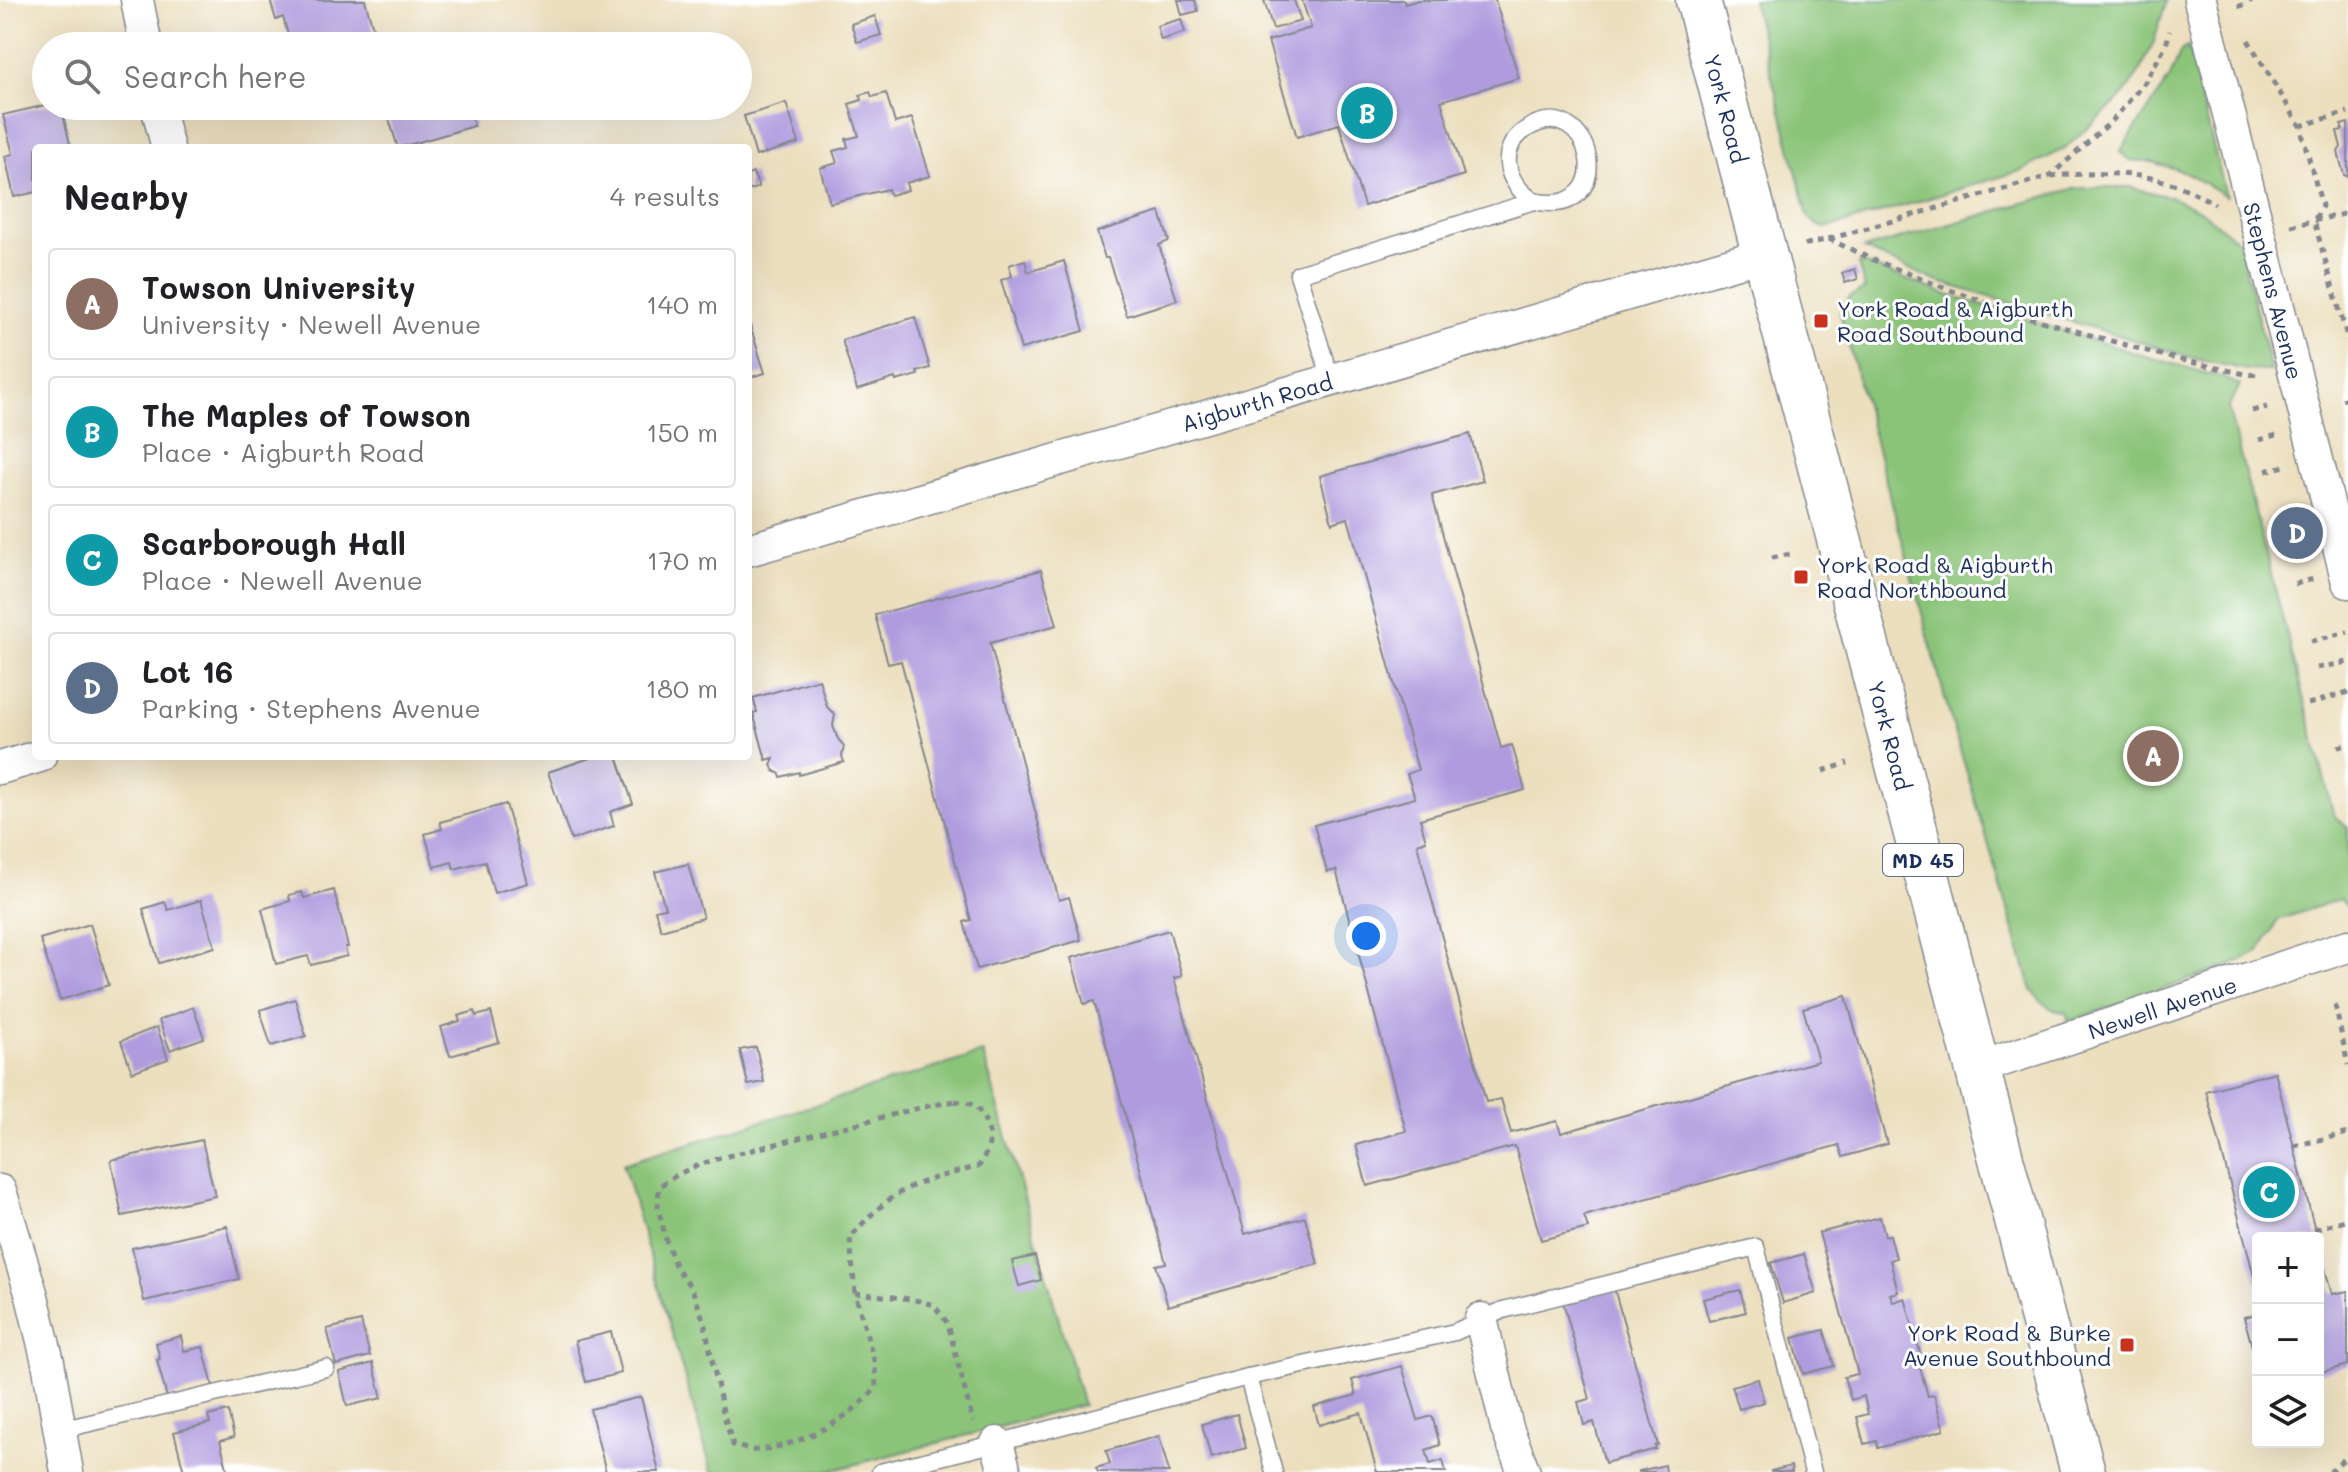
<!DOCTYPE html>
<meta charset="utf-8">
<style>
body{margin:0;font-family:Mali,sans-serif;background:#f6f6f6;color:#202124}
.controls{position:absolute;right:24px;bottom:24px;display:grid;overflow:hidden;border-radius:8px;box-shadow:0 8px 32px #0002}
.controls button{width:72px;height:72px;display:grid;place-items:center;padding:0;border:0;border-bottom:2px solid #e0e0e0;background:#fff;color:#202124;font:40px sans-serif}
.you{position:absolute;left:1366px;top:936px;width:28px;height:28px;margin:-20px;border:6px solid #fff;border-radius:50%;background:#1a73e8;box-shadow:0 0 0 12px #1a73e833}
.badge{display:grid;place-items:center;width:52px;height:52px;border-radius:50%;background:#b45309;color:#fff;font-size:26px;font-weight:700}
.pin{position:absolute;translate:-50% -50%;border:4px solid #fff;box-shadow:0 2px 8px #0006}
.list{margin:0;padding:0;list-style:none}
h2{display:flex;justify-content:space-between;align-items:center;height:104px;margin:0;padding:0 32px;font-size:34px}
h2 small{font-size:26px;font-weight:400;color:#757577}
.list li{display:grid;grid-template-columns:52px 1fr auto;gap:24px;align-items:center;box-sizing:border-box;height:112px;margin:0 16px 16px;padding:0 16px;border:2px solid #e0e0e0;border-radius:8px}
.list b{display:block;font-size:30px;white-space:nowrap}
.list p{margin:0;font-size:26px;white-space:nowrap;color:#757577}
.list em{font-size:26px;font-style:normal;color:#757577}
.icon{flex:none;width:44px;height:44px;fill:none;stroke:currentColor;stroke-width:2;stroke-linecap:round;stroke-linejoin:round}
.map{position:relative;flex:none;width:2348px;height:1472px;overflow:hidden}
.search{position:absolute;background:#fff;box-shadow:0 8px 32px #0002;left:32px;top:32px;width:720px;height:88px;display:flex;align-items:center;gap:20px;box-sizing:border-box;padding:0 28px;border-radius:44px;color:#757577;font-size:30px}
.panel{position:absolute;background:#fff;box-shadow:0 8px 32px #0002;left:32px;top:144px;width:720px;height:616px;border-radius:8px}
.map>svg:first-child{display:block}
</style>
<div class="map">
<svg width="2348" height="1472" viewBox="0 0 2348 1472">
<rect width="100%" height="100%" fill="#fff"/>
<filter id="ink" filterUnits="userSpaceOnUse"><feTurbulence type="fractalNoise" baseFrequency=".0125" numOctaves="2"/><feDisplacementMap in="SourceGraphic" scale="16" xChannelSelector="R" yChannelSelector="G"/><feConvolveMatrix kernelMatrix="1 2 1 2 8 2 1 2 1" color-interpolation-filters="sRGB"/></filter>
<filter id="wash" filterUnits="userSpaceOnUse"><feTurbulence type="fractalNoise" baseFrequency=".006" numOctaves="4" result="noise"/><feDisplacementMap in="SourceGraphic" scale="32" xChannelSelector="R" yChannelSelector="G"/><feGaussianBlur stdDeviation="1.8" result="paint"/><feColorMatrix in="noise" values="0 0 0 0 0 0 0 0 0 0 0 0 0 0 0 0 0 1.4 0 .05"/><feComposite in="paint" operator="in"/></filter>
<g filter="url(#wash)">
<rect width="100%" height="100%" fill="#ecdfbe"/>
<g fill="#8bc479" stroke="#537a6c" stroke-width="2">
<path d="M1752,0H2167L2153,44L2139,73L2120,99L2064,149L2023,170L1846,223C1827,228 1821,233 1808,216Z"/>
<path d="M2188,46L2226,196L2185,172L2153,162L2130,160L2120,152L2170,77L2181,51Z"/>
<path d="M2102,187H2130L2173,198L2198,209L2239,241L2271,371L2248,370L2204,361L1936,281L1864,249L2072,189Z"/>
<path d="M1858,264H1865L1948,295L2135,353L2223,378L2240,385L2228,408L2334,816L2348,827V908L2340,899L2278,920L2259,952L2229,966L2073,1020L2068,1021L2067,1012C2049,1011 2043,1004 2032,990L1948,709L1840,313L1849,297L1865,289Z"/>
<path d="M983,1053L1083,1405L826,1472H712L623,1164Z"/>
</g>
<g id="blocks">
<g fill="#af9bde">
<path d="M270,0H365L378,46H324L320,34L290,42L283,17L276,20Z"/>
<path d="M1178,0H1195L1198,11L1182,15Z"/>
<path d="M1264,0H1294L1301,21L1273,29Z"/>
<path d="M1302,0H1404L1405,4L1418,0H1495L1519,78L1441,101L1464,175L1364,206L1339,124L1297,137L1268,41L1311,28Z"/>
<path d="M875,16L881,35L857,42L851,24Z"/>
<path d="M1181,19L1185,32L1161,40L1157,26Z"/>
<path d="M870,92L872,97L886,93L895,123L912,118L930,176L906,183L908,190L890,195L888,189L830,203L820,168L837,163L833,151L848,147L846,139L859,136L849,104L862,100L860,95Z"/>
<path d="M786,103L799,143L756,156L744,116Z"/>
<path d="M46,105L61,106L71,148H36V192L14,197L5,156L13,154L3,115Z"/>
<path d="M385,106H469L474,126L398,148Z"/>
<path d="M2348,123V177L2344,175L2338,152L2341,147L2337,131L2343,130L2341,125Z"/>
<path d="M753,173L759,187L748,191V175Z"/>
<path d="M1160,212L1169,241L1159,245L1177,300L1127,316L1108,258H1105L1097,232Z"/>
<path d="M1025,260L1028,272L1064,261L1084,331L1021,349L1001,280L1012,276L1009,265Z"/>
<path d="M1855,269L1858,279L1845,283L1842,273Z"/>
<path d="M915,317L930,368L917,372L918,375L896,381L895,378L857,390L842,340Z"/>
<path d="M748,319L765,373L748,378Z"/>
<path d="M1470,434L1483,481L1432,495L1501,748L1512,745L1525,790L1420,819L1426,841L1417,844L1486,1102L1501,1099L1511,1133L1557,1121L1561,1133L1818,1061L1803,1008L1846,996L1887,1144L1843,1157L1839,1145L1584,1216L1588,1228L1541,1240L1515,1146L1367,1186L1356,1145L1406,1131L1336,870L1327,872L1314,825L1415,798L1407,774L1418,770L1348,518L1332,523L1320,476Z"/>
<path d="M1041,570L1057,625L990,643L1059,900L1069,897L1081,940L977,969L964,922L971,920L901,661L888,664L875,615Z"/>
<path d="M819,679L827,707L835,715L833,726L838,739L844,746L842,756L844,762L799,775V772L781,777L780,774L774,771L771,765L774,758L766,760L753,713L757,712L753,698Z"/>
<path d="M596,756H617L633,804L610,812L614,826L571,840L548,772Z"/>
<path d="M506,804L528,883L494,893L485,861L454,869L452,862L434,867L425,834L442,829L440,822Z"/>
<path d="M688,864L703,918L661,930L655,910L665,908L655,872Z"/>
<path d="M334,890L348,947H345L347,956L311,965L308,956L276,964L262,909L290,901L289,895L302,892L304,898Z"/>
<path d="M201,900L215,947L159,963L143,909L165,902L168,910Z"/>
<path d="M90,924L109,985L60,1000L40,939Z"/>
<path d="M1169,930L1182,976L1174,978L1245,1234L1305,1217L1318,1264L1168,1306L1156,1265L1166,1263L1094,1001L1084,1004L1071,958Z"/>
<path d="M295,999L306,1036L271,1046L260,1010Z"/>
<path d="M193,1007L204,1038L170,1050L159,1020Z"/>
<path d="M475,1011L476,1016L491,1012L499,1042L450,1056L441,1027L460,1021L458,1016Z"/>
<path d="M157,1027L168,1059L132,1072L121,1041Z"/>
<path d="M756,1047L764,1082L748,1085L740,1050Z"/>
<path d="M2275,1072L2317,1238H2258L2257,1288L2206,1091Z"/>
<path d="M202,1140L215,1196L122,1216L111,1160Z"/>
<path d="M1880,1217L1885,1236L1890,1235L1896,1258L1890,1260L1898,1292L1890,1294L1893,1302L1905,1298L1921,1356L1917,1357L1928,1396L1934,1395L1944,1430L1878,1448L1877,1441L1864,1444L1857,1417L1868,1414L1864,1396L1851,1400L1844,1377L1858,1374L1819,1233Z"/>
<path d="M227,1226L239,1279L144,1301L132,1248Z"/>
<path d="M2318,1244L2332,1294L2348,1291V1365L2318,1373Z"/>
<path d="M1804,1254L1816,1293L1783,1303L1771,1263Z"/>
<path d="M1035,1256L1041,1280L1019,1286L1012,1261Z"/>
<path d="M1614,1288L1658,1445L1655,1446L1656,1449L1605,1463L1594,1422L1584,1425L1578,1402L1590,1399L1563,1302Z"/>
<path d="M1740,1290L1746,1312L1709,1321L1703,1299Z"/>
<path d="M2258,1314V1365H2257L2244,1317Z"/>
<path d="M361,1321L370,1356L336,1365L327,1329Z"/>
<path d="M1824,1330L1834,1366L1803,1374L1793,1338Z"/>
<path d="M611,1332L621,1373L586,1382L575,1341Z"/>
<path d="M181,1336L184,1351L203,1347L213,1386L167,1398L157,1360L160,1359L156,1343Z"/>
<path d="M373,1363L382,1398L347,1406L339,1372Z"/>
<path d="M1402,1366L1418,1420L1432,1416L1440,1445L1426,1450L1430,1464L1443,1460L1446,1472H1377L1361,1413L1319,1425L1314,1407L1356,1395L1352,1380Z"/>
<path d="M1758,1379L1764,1402L1739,1409L1732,1386Z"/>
<path d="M641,1397L659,1472H606L590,1409Z"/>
<path d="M228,1411L234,1437L220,1441L228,1472H184L174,1432L210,1423L208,1416Z"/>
<path d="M1237,1414L1246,1448L1211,1458L1202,1424Z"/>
<path d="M1159,1436L1169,1472H1098L1096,1468L1110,1464L1106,1451Z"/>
<path d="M1665,1465L1666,1472H1639V1471Z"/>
<path d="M1791,1466L1792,1472H1771V1471Z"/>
</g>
</g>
</g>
<g filter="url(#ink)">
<use href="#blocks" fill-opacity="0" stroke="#84878e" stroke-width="2"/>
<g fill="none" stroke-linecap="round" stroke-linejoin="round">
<g stroke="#84878e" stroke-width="19">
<g id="service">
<path d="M1331,380L1298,274L1534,201C1623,221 1591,85 1525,130C1496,150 1507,185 1534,201"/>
<path d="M1248,1377L1274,1472"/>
<path d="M60,1430L326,1368"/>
<path d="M880,1472L997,1443L1248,1377L1455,1332L1503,1310L1756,1247L1813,1472"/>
</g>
</g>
<g stroke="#84878e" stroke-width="35">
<g id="minor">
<path d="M137,0L146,46"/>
<path id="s1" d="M2200,0L2348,582"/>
<path d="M157,106L168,148"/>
<path id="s2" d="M748,550L1765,254"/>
<path d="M0,768L40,756"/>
<path id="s3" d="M1978,1068L2348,946"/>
<path d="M0,1191L32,1296L48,1362L67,1472"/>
<path d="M1481,1319L1507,1428L1524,1472"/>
<path d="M997,1443L1005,1472"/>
</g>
</g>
<g stroke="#84878e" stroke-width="47">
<g id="primary">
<path id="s4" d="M1698,0L2083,1472"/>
</g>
</g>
<g stroke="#84878e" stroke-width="5" stroke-dasharray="6 6" stroke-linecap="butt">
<path d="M2238,7L2252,0"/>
<path d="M2248,40L2300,126L2322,206L2314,221L2348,340"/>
<path d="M2300,126L2348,112"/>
<path d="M2051,176C2094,173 2140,170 2181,187C2193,192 2204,198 2215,204"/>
<path d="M2291,226L2348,213"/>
<path d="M1829,239L2050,176L2113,120L2145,82L2166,45L2170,31"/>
<path d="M1807,242V244L1829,239L1869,258L1950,290L2034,319L2168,357L2245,374L2260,375"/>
<path d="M2342,400L2348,398"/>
<path d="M2252,411L2267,407"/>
<path d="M2259,440L2277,435"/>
<path d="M2266,471L2285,466"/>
<path d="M1772,558L1795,553"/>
<path d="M2295,584L2314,579"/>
<path d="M2311,641L2348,632"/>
<path d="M2317,668L2348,662"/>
<path d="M2308,704L2348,692"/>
<path d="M2338,747L2348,745"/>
<path d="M1823,771L1848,763"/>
<path d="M2335,1005L2348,1065"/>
<path d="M955,1101L975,1105C992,1129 995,1141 979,1166C953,1174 925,1178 901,1192C882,1203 864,1221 850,1238L855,1293L875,1364L876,1388C847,1421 802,1445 758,1450C750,1451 741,1447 733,1445L723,1412L704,1321L692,1289L675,1265L666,1240L658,1207L659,1187C678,1172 698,1165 720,1158L923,1107Z"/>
<path d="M2294,1146L2348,1133"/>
<path d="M2315,1229L2348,1219"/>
<path d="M855,1293L911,1299L934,1305L948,1324L973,1422"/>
<path d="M2330,1472L2348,1455"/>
</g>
<use href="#service" stroke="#fff" stroke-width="16"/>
<use href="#minor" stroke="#fff" stroke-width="32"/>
<use href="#primary" stroke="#fff" stroke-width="44"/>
</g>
</g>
<g fill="#c8321e" stroke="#fff" stroke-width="3">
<rect x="1813" y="313" width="16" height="16" rx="4"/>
<rect x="1793" y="569" width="16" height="16" rx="4"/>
<rect x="2119" y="1337" width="16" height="16" rx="4"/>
</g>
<g text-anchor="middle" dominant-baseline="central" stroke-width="6" stroke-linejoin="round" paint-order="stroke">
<rect fill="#fff" stroke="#5f6d8e" stroke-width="2" x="1883" y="844" width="80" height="32" rx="6"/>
<g font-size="20" font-weight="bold" fill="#1b2f5e">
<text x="1923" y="860">MD 45</text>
</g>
<g font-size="22" fill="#1b2f5e" stroke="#fff">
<text stroke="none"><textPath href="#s4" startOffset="112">York Road</textPath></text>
<text stroke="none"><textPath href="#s1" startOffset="300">Stephens Avenue</textPath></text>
<text stroke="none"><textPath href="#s2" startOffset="530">Aigburth Road</textPath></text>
<text stroke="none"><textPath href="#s4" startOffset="760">York Road</textPath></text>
<text stroke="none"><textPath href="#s3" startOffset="194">Newell Avenue</textPath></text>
</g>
<g font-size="22" fill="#1b2f5e" stroke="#fff" text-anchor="start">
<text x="1837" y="308">York Road &amp; Aigburth<tspan x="1837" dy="25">Road Southbound</tspan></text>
<text x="1817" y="564">York Road &amp; Aigburth<tspan x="1817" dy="25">Road Northbound</tspan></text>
<text x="2111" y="1332" text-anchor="end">York Road &amp; Burke<tspan x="2111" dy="25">Avenue Southbound</tspan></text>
</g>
</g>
</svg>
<div class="controls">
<button>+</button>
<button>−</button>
<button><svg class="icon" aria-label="layers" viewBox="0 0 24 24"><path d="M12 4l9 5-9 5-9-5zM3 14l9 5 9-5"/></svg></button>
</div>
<div class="you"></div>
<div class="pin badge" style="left:2153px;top:756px;background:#8d6e63">A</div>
<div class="pin badge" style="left:1367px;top:113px;background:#0f9aa8">B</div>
<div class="pin badge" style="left:2269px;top:1192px;background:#0f9aa8">C</div>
<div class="pin badge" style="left:2297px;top:533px;background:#5c6f8a">D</div>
<div class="search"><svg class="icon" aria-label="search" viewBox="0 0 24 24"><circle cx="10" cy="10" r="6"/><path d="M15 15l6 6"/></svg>Search here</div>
<section class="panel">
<h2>Nearby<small>4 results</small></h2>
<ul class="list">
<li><span class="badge" style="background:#8d6e63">A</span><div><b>Towson University</b><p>University · Newell Avenue</p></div><em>140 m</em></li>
<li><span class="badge" style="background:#0f9aa8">B</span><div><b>The Maples of Towson</b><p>Place · Aigburth Road</p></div><em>150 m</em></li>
<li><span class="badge" style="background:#0f9aa8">C</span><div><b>Scarborough Hall</b><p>Place · Newell Avenue</p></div><em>170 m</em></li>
<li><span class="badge" style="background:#5c6f8a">D</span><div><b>Lot 16</b><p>Parking · Stephens Avenue</p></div><em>180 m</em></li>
</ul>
</section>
</div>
